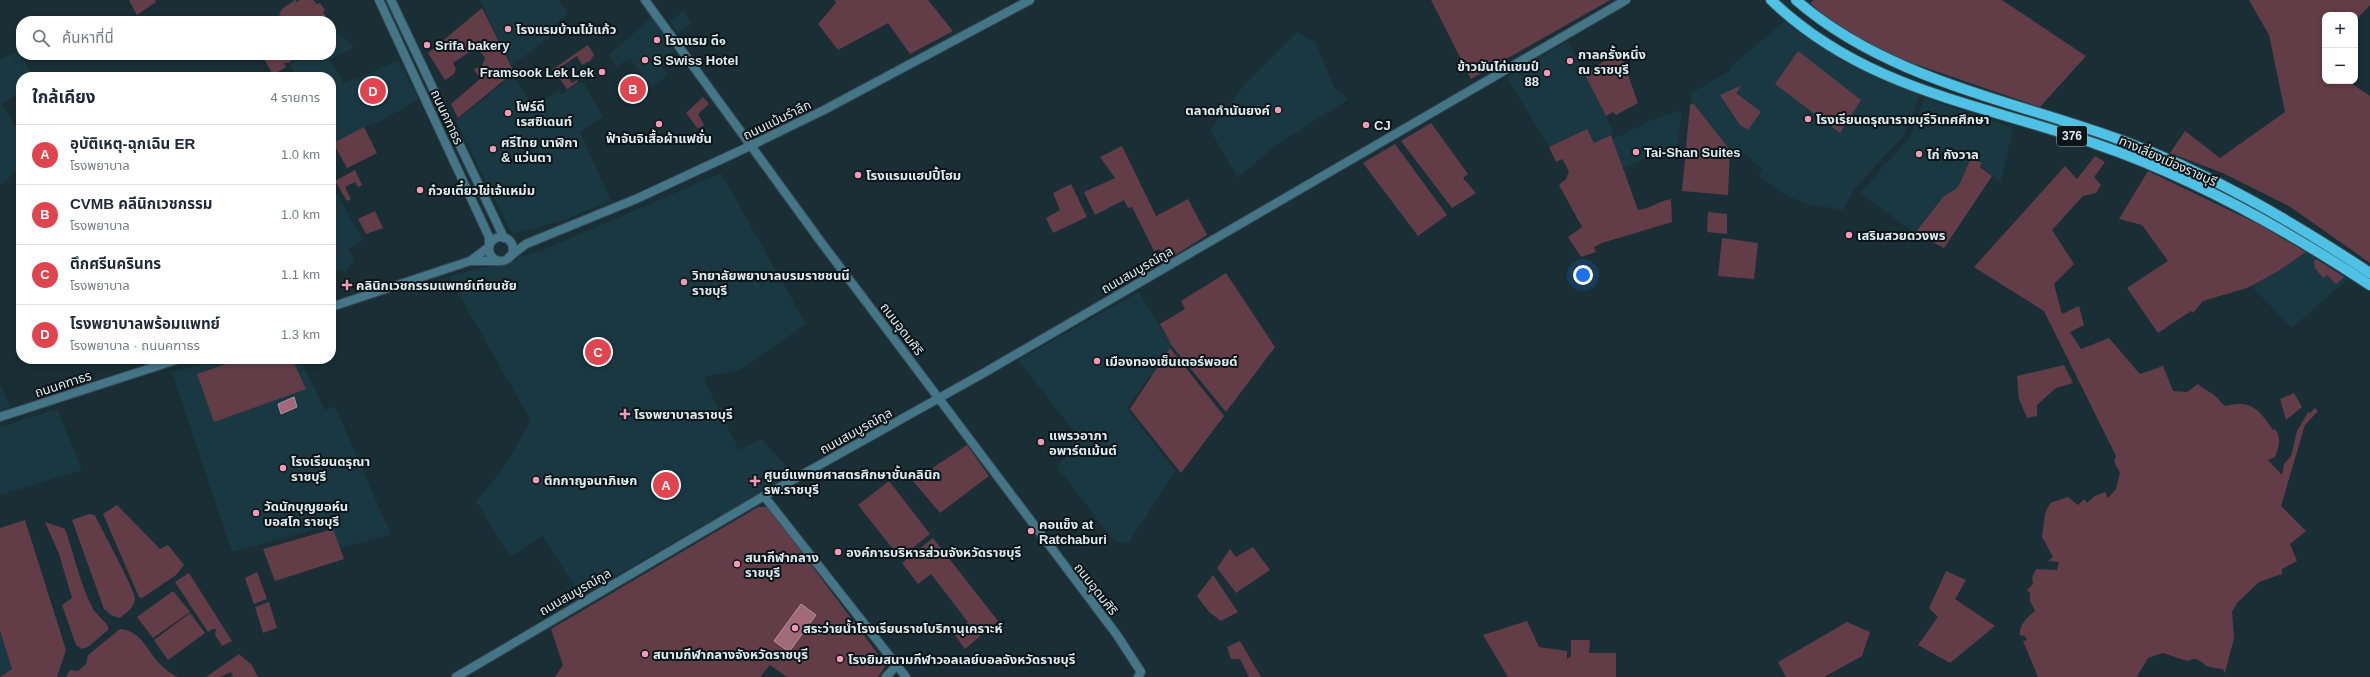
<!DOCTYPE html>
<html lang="th">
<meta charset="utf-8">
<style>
body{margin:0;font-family:Helvetica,"Noto Sans Thai",sans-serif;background:#f2f2f3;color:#1f2937}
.controls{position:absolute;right:12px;top:12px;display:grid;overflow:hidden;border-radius:8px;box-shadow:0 2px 6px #0003}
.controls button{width:36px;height:36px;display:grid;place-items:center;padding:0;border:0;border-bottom:1px solid #e0e1e3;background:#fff;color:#1f2937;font:20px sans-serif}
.you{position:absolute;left:1583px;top:275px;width:14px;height:14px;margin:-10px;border:3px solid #fff;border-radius:50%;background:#1a73e8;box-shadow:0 0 0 6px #1a73e833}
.badge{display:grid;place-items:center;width:26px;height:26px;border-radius:50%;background:#ea580c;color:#fff;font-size:13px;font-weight:700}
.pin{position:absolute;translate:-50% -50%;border:2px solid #fff;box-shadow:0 1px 4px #0006}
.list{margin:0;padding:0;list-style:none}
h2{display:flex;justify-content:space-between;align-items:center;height:52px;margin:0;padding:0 16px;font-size:17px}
h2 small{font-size:13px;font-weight:400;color:#747a83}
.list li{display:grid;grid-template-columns:26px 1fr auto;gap:12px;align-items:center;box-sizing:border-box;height:60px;padding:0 16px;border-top:1px solid #e0e1e3}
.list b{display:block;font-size:15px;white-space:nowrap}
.list p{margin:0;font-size:13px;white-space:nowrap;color:#747a83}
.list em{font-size:13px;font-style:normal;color:#747a83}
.icon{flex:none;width:22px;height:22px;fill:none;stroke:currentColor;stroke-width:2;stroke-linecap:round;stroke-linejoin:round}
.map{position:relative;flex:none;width:2370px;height:677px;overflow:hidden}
.search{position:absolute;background:#fff;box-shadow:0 2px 6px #0003;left:16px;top:16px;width:320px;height:44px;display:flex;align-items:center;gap:10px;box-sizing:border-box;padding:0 14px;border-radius:16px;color:#747a83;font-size:15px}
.panel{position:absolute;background:#fff;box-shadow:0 2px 6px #0003;left:16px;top:72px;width:320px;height:292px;border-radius:16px}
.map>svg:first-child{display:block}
</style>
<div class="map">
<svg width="2370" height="677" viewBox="0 0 2370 677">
<rect width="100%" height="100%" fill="#192e35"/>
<g fill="#1a3842">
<path d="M480,0H559L568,14L548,30L552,37L537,45L538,47L511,65Z"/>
<path d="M683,11L692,23L678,33L670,21Z"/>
<path d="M652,17L676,50L659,64L668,75L651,87L630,58L616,67L609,55Z"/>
<path d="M1787,19L1843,59L1920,95L1904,135L1856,187L1843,210L1807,204L1787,196L1758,175L1762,169L1746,155L1730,150L1693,103L1689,94L1730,71L1729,68Z"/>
<path d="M1297,32L1315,42L1335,89L1349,99L1275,146L1238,178L1210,130L1246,83Z"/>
<path d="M338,33L354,47L330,60L343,83L371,73L398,60L419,99L381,121L364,127L331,144V77H296L290,64L305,55H331V34Z"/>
<path d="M1568,41L1614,133L1594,143L1587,129L1549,147L1507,77Z"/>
<path d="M18,50L34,77H21V92L1,104L21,135V168L0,185V60Z"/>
<path d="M513,75L533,107L558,91L561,94L579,83H584L603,117L580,132L611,201L564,220L514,234L512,233L456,121Z"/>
<path d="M1924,98L2013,128L2001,183L1971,158L1960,183L1956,189L1944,196L1915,233L1860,193L1910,137Z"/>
<path d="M1682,110L1678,145L1623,168L1613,139L1652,120Z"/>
<path d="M721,173L806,324L740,370L703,377L739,450L761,439L795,474L744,502L581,596L543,536L510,557L476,501L500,473L531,421L449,277L541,251Z"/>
<path d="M334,189L363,240L349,249L354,260L344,272L331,270V191Z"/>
<path d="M2306,252L2348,279L2292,328L2251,286L2277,272Z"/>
<path d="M1139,292L1172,346L1127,408L1175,471L1128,544L1114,541L1057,467L1079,438L1018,360Z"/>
<path d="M217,359H300L325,410L335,406L391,535L339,548L330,525L232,552L172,372Z"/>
<path d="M0,383L11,410L0,414Z"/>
<path d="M57,409L82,470L0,495V427Z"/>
<path d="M0,632L12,669L0,676Z"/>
</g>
<g fill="#623d48">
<path d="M129,0H155L156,2L137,15Z"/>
<path d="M295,0L297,2L300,0H313L317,4L320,3L325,10L323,12L329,21H284L279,14L282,9Z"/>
<path d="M834,0H928L953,31L910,54L888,23L838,50L818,24L836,3Z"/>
<path d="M1431,0H1610L1471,79Z"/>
<path d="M1814,0H2002L2086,56L2040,107L1889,55L1842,31L1810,3Z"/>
<path d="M2249,0H2370V5L2355,21V15H2325V81H2348L2370,96V263L2289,206L2223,173L2170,153L2185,131L2220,158L2285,112L2269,35Z"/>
<path d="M482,8L514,72L458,118L451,104L480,79L474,69L482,66L485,58L477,47L453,63L456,69L454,74L445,80L428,53Z"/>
<path d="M588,45L594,55L590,61L582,65L577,56L561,67L572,83L577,80L578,82L567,89L553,69Z"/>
<path d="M1798,51L1861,100L1840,133L1775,84Z"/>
<path d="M1620,52L1638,103L1616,115L1613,112L1606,116L1584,73Z"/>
<path d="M262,55H300L288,63H284L286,67L273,75Z"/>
<path d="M1742,85L1736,93L1761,112L1748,130L1740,125L1720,95Z"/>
<path d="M703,97L709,104L698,114L704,125L698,129L686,113Z"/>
<path d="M1693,103L1730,150L1728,195L1682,191L1690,105Z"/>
<path d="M1431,123L1468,174L1463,178L1476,193L1452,208L1401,141Z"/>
<path d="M364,127L377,153L347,168L333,143Z"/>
<path d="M1587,129L1594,143L1611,135L1638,210C1652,208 1659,201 1671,199L1672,222L1602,243L1594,247L1596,252L1581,257L1568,237L1582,227L1559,185L1566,179L1569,171L1562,159L1556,162L1549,147Z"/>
<path d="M1395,144L1447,215L1418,236L1363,163Z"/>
<path d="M1122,146L1156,216L1188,199L1207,235L1166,261L1159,249L1154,251L1132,207L1128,208L1124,200L1095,215L1084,192L1115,178L1100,157Z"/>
<path d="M2095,156L2105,162L2094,177L2101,185L2096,193L2083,196L2052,230L2074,264L2054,284L2062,314L2079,306L2084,325L2070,332L2081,349L2109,338L2140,374L2163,366L2173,391L2187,392L2198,384C2203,389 2209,391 2214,395C2219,398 2220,403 2226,406C2252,399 2260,411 2273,430L2275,429C2282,438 2279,447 2275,457L2268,460L2282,475L2284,464L2291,456L2297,431L2308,412L2310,413L2315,408L2318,411L2305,425L2281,506L2306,531L2290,544L2297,561L2282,569V574L2259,582L2237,603L2232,612L2234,638L2225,673L2223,669C2218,668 2211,668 2207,666C2199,661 2198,656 2187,661L2163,653L2148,658L2137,677H2038L2023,641L2027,640L2025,636L2020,635C2019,624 2028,617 2035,611L2030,601V593L2027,590L2033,584L2032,578L2036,569L2057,570L2059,562L2048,561L2053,557L2042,537L2045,514L2050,503L2068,497L2078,505L2084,499L2087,503L2095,496L2105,492L2108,498L2116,489L2120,473L2114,461L2116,456L2044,311L1974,267L2065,166L2077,179Z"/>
<path d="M1971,158L1982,163L1980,167L1992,176L1944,248L1915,233L1944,196L1956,189L1960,183Z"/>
<path d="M355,170L362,185L358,187L355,182L345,187L351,199L347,201L335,181Z"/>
<path d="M2148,171L2258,224L2306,252L2277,272L2247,288L2203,301L2193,313L2191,311L2158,333L2127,288L2168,261L2142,225L2119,219Z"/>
<path d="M1071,184L1087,217L1053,233L1046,218L1060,210L1053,193Z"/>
<path d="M375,211L383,228L366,234L358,219Z"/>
<path d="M1708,212L1727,214V234L1707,232Z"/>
<path d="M1722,238L1758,243L1754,279L1718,276Z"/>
<path d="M2316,259L2344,277L2336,284L2327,275L2323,278L2315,268L2314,261Z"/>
<path d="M1226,273L1275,347L1226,412L1172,346L1160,324L1185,309L1181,301Z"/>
<path d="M1170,348L1224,416L1181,473L1130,409Z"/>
<path d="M241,359H292L306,389L214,422L197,374Z"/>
<path d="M2064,365L2073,383L2056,388L2037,405V416L2027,418L2019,399L2017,376Z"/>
<path d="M2294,393L2302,407L2286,420L2280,399Z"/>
<path d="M967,445L989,476L940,513L913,481Z"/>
<path d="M889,481L930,534L900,558L858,505Z"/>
<path d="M117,505L160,549L168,545L184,565L176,575L142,598L139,597L103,514Z"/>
<path d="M758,507H768L886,665L878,677H787L770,665L760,677H555L563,665L551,629Z"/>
<path d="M89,514L95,515C101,529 135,589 135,599C134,608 126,613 120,618L111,615L104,609L72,520Z"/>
<path d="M25,520L66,650L57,677H0L12,669L0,631V528Z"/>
<path d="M45,522L65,529C73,552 81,585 91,605C95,615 106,620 109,629L88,647L82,649L76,645L62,605L72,598L59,554Z"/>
<path d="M333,529L344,559L275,581L263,549Z"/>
<path d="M933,538L998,621L965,649L954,634L968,622L931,574L918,584L902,563Z"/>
<path d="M1253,547L1270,570L1236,593L1217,568L1230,549L1236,557Z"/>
<path d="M1946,571L1966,580L1955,599L1995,626L1950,663L1918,645L1938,617L1929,608Z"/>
<path d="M257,572L267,599L254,604L245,578Z"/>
<path d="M189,573L232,641L222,646L215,635L216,629H212L208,632L175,582Z"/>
<path d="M1213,575L1238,612L1221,621L1209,612L1197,596Z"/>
<path d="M173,591L190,612L153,638L137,617Z"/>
<path d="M269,602L277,628L263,633L255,607Z"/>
<path d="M190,613L205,633L168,660L154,640Z"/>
<path d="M1527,621L1539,647L1567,651V659L1571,656V640H1590L1589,653H1616V677H1508L1483,635Z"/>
<path d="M1847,622L1870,632L1862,656L1824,677H1786L1778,662Z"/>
<path d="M120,629C140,630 147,650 159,663C164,669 171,673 177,677H66L70,670L78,671L86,664L88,655Z"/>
<path d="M1240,641L1261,677H1249L1240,659H1231L1227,647Z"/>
<path d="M239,654L252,665L258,677H233L231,672L220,677H206Z"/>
</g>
<g fill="#a16a7b" stroke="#b3919e">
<path d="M294,397L297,407L281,414L278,404Z"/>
<path d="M801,604L816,615L789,652L774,641Z"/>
</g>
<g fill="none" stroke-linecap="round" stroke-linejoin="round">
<g stroke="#394c53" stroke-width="10">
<g id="tertiary">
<path d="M379,0L489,237V246"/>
<path d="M391,0L504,238"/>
<path d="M645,0L821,242L1117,635L1141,672L1138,677"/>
<circle cx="501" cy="249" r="12"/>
<path d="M509,257L526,244L636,199L750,146L824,110L1030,0"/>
<path d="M471,261H499"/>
<path d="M331,307L470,261L489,247"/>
<path d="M0,417L179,359"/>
<path d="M764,496L906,677"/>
<path d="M456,677L764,496L982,374L1626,0"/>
<path d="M886,677L897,665"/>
</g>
</g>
<g stroke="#394c53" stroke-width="12">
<g id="primary">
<path d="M1771,0C1865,90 1979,103 2096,144C2193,177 2285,229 2370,285"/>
<path d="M1796,0C1887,79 2008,99 2118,139C2208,172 2290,220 2370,273"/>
</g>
</g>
<use href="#tertiary" stroke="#447687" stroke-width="8"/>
<use href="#primary" stroke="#4fc1e4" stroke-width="10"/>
</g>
<g fill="#f09ab5" stroke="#0c1518" stroke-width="1.5">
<circle cx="508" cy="29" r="4"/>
<circle cx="657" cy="40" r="4"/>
<circle cx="427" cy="45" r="4"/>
<circle cx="645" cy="60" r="4"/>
<circle cx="1570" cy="61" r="4"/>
<circle cx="602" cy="72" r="4"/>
<circle cx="1547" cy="73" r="4"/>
<circle cx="1278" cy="110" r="4"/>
<circle cx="508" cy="113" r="4"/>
<circle cx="1808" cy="119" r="4"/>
<circle cx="659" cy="124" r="4"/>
<circle cx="1366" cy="125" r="4"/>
<circle cx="493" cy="149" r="4"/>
<circle cx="1636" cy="152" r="4"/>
<circle cx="1919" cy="154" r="4"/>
<circle cx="858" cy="175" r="4"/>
<circle cx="420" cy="190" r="4"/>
<circle cx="1849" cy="235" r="4"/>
<circle cx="684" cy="282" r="4"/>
<path d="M345 279h4v4h4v4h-4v4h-4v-4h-4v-4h4z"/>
<circle cx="1097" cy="361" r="4"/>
<path d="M623 408h4v4h4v4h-4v4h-4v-4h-4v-4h4z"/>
<circle cx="1041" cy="442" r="4"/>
<circle cx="283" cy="468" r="4"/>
<circle cx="536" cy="480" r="4"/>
<path d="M753 475h4v4h4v4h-4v4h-4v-4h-4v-4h4z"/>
<circle cx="256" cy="513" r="4"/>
<circle cx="1031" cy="531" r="4"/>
<circle cx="838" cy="552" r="4"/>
<circle cx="737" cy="564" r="4"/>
<circle cx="795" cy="628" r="4"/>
<circle cx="645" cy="654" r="4"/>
<circle cx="840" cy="659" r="4"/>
</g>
<g text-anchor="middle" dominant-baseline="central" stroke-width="4" stroke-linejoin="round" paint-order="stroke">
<rect fill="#0c1518" stroke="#9fabae" stroke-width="1" x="2057" y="126" width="30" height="20" rx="3"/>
<g font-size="12" font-weight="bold" fill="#deebef">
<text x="2072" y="136">376</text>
</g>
<g font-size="13" font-weight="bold" fill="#deebef" stroke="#0c1518" text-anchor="start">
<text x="516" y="29">โรงแรมบ้านไม้แก้ว</text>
<text x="665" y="40">โรงแรม ดี๑</text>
<text x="435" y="45">Srifa bakery</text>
<text x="1578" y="54">กาลครั้งหนึ่ง<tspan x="1578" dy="15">ณ ราชบุรี</tspan></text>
<text x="653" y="60">S Swiss Hotel</text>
<text x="1539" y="66" text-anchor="end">ข้าวมันไก่แชมป์<tspan x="1539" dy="15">88</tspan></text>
<text x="594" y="72" text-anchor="end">Framsook Lek Lek</text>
<text x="516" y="106">โฟร์ดี<tspan x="516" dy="15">เรสซิเดนท์</tspan></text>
<text x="1270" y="110" text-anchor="end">ตลาดกำนันยงค์</text>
<text x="1816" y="119">โรงเรียนดรุณาราชบุรีวิเทศศึกษา</text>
<text x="1374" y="125">CJ</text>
<text x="659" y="138" text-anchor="middle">ฟ้าจันจิเสื้อผ้าแฟชั่น</text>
<text x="501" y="142">ศรีไทย นาฬิกา<tspan x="501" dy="15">&amp; แว่นตา</tspan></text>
<text x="1644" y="152">Tai-Shan Suites</text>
<text x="1927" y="154">ไก่ กังวาล</text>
<text x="866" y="175">โรงแรมแฮปปี้โฮม</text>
<text x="428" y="190">ก๋วยเตี๋ยวไข่เจ้แหม่ม</text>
<text x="1857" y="235">เสริมสวยดวงพร</text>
<text x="692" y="275">วิทยาลัยพยาบาลบรมราชชนนี<tspan x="692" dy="15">ราชบุรี</tspan></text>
<text x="356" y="285">คลินิกเวชกรรมแพทย์เทียนชัย</text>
<text x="1105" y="361">เมืองทองเซ็นเตอร์พอยด์</text>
<text x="634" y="414">โรงพยาบาลราชบุรี</text>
<text x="1049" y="435">แพรวอาภา<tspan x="1049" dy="15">อพาร์ตเม้นต์</tspan></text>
<text x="291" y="461">โรงเรียนดรุณา<tspan x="291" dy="15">ราชบุรี</tspan></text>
<text x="764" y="474">ศูนย์แพทยศาสตรศึกษาชั้นคลินิก<tspan x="764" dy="15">รพ.ราชบุรี</tspan></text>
<text x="544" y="480">ตึกกาญจนาภิเษก</text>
<text x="264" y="506">วัดนักบุญยอห์น<tspan x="264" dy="15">บอสโก ราชบุรี</tspan></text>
<text x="1039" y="524">คอแข็ง at<tspan x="1039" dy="15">Ratchaburi</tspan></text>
<text x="846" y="552">องค์การบริหารส่วนจังหวัดราชบุรี</text>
<text x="745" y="557">สนากีฬากลาง<tspan x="745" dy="15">ราชบุรี</tspan></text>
<text x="803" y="628">สระว่ายน้ำโรงเรียนราชโบริกานุเคราะห์</text>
<text x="653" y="654">สนามกีฬากลางจังหวัดราชบุรี</text>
<text x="848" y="659">โรงยิมสนามกีฬาวอลเลย์บอลจังหวัดราชบุรี</text>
</g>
<g font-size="13" fill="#deebef" stroke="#0c1518">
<text transform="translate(447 117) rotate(65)">ถนนคฑาธร</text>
<text transform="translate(777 120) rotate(-26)">ถนนแม้นรำลึก</text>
<text transform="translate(2168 161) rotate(24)">ทางเลี่ยงเมืองราชบุรี</text>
<text transform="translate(1137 270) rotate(-30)">ถนนสมบูรณ์กูล</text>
<text transform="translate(902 329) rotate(53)">ถนนอุดมศิริ</text>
<text transform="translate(63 384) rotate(-18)">ถนนคฑาธร</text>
<text transform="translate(856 431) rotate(-29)">ถนนสมบูรณ์กูล</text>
<text transform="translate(1096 589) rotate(52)">ถนนอุดมศิริ</text>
<text transform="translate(575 592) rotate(-30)">ถนนสมบูรณ์กูล</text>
</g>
</g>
</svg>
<div class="controls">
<button>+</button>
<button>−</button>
</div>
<div class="you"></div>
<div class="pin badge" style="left:666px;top:485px;background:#e0444e">A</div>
<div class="pin badge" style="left:633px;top:89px;background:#e0444e">B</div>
<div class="pin badge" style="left:598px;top:352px;background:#e0444e">C</div>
<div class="pin badge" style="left:373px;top:91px;background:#e0444e">D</div>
<div class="search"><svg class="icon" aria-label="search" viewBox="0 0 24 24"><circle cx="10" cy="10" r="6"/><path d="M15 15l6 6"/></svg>ค้นหาที่นี่</div>
<section class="panel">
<h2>ใกล้เคียง<small>4 รายการ</small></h2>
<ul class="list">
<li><span class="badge" style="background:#e0444e">A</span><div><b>อุบัติเหตุ-ฉุกเฉิน ER</b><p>โรงพยาบาล</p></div><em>1.0 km</em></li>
<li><span class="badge" style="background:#e0444e">B</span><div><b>CVMB คลีนิกเวชกรรม</b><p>โรงพยาบาล</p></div><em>1.0 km</em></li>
<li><span class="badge" style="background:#e0444e">C</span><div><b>ตึกศรีนครินทร</b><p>โรงพยาบาล</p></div><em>1.1 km</em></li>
<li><span class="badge" style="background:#e0444e">D</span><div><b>โรงพยาบาลพร้อมแพทย์</b><p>โรงพยาบาล · ถนนคฑาธร</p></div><em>1.3 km</em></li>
</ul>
</section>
</div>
